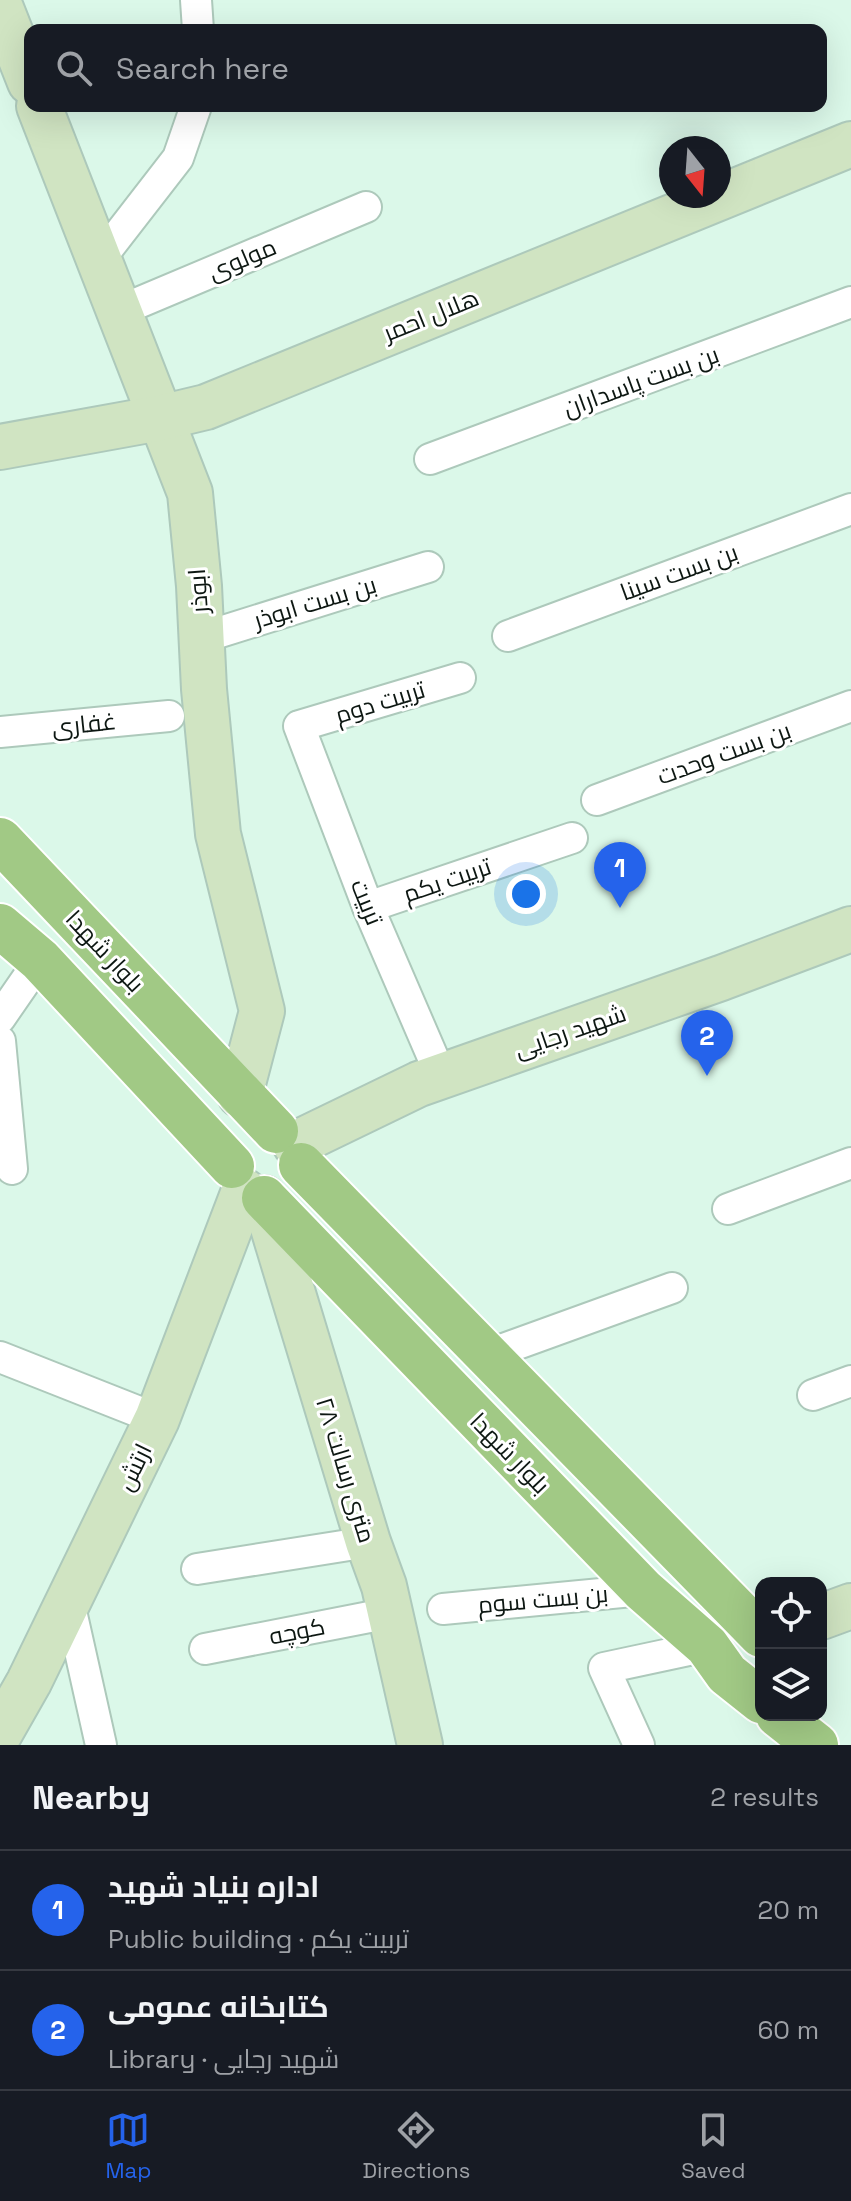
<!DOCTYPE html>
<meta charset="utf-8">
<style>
body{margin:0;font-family:"Space Grotesk",Cairo,sans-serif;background:#242831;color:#f1f3f6}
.controls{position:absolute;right:24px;bottom:24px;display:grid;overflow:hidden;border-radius:16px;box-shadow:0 8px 32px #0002}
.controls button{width:72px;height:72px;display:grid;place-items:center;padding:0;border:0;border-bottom:2px solid #363941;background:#171b24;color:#f1f3f6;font:40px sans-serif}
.compass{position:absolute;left:659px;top:136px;width:72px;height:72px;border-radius:50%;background:#171b24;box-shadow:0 8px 32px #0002;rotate:163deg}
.you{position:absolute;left:526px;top:894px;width:28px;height:28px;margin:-20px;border:6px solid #fff;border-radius:50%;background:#1a73e8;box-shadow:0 0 0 12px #1a73e833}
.badge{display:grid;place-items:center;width:52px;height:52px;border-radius:50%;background:#2563eb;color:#fff;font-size:26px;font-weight:700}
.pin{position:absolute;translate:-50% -66px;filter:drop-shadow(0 2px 4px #0008)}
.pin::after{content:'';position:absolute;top:42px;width:28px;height:24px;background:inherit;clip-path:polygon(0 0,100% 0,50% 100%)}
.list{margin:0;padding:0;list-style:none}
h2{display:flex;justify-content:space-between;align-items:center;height:104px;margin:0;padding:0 32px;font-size:34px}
h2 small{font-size:26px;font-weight:400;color:#9ea1a6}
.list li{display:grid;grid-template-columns:52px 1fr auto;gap:24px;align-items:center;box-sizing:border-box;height:120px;padding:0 32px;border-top:2px solid #363941}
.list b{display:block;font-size:30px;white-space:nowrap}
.list p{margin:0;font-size:26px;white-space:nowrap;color:#9ea1a6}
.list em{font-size:26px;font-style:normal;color:#9ea1a6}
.icon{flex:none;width:44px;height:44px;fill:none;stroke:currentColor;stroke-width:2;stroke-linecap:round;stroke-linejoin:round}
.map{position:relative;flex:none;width:851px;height:1745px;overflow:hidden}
.search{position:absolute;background:#171b24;box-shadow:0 8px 32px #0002;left:24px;right:24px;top:24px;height:88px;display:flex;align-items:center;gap:20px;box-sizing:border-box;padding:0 28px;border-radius:16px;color:#9ea1a6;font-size:30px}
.sheet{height:344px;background:#171b24}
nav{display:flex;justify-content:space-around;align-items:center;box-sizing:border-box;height:112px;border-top:2px solid #363941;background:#171b24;font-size:22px;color:#9ea1a6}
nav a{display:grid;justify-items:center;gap:4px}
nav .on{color:#2563eb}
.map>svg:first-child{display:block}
</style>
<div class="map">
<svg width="851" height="1745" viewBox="0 0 851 1745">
<rect width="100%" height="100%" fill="#dbf8e9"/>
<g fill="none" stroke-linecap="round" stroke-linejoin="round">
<g stroke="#adc9bb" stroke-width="34">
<g id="street">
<path d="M196,0L198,30"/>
<path d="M99,260L178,158L196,106"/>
<path d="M119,311L366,207"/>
<path d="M430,459L851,302"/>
<path d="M508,636L851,509"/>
<path d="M201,638L428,567"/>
<path d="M0,732L169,716"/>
<path d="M597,800L851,706"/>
<path d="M368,907L572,838"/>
<path d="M0,1018L40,960"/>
<path d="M0,1041L12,1169"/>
<path d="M441,1076L368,907L299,726L460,678"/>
<path d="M728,1209L851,1163"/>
<path d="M487,1355L672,1288"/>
<path d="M0,1357L157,1419"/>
<path d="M813,1395L851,1381"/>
<path d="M197,1569L368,1542"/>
<path d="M69,1602L101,1745"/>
<path d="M443,1609L643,1590"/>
<path d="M205,1649L390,1613"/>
<path d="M639,1745L604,1668L707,1646"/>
</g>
</g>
<g stroke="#adc9bb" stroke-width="48">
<g id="secondary">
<path d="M0,6L30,82"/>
<path d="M39,106L190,493L199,586L204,689L218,834L262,1011L240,1095"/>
<path d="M0,447L160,418L206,407L851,144"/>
<path d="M295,1144L419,1084L721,978L851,929"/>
<path d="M264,1198L368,1542L384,1586L420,1745"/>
<path d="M821,1617L851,1606"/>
<path d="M0,1733L29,1682L157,1419L244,1191"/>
</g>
</g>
<g stroke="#fff" stroke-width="48">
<g id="primary">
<path d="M0,840L276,1131"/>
<path d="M0,926L40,960L232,1166"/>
<path d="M301,1165L761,1635"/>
<path d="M264,1198L643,1590L707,1646L727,1674L761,1701"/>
<path d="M778,1715L816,1745"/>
</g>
</g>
<use href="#street" stroke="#fff" stroke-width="30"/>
<use href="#secondary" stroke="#d0e4c2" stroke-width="44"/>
<use href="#primary" stroke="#a1c985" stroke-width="44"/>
</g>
<g text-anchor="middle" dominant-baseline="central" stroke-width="6" stroke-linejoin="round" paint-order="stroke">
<g font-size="24" fill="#0d1712" stroke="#fff">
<text transform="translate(242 259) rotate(-23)">مولوی</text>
<text transform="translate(431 315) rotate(-22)">هلال احمر</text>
<text transform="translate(641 381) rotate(-20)">بن بست پاسداران</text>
<text transform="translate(679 572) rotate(-20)">بن بست سینا</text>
<text transform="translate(198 591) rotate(-94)">ابوذر</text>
<text transform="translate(315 602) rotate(-17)">بن بست ابوذر</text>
<text transform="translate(380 702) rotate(-17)">تربیت دوم</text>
<text transform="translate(84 724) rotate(-6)">غفاری</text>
<text transform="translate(724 753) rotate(-20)">بن بست وحدت</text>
<text transform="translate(447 880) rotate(-19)">تربیت یکم</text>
<text transform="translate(367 902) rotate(68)">تربیت</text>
<text transform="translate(105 951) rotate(47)">بلوار شهدا</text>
<text transform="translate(570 1031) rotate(-19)">شهید رجایی</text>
<text transform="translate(510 1453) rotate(46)">بلوار شهدا</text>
<text transform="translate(134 1467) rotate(-64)">ارتش</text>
<text transform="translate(346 1470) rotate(73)">۲۸ متری رسالت</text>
<text transform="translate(543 1599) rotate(-5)">بن بست سوم</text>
<text transform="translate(297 1631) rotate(-11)">کوچه</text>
</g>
</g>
</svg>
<div class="controls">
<button><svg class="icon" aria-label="locate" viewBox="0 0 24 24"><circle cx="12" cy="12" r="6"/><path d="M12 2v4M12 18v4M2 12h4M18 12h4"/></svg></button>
<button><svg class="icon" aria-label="layers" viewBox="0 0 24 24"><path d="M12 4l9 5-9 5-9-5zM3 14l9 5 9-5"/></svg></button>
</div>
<svg class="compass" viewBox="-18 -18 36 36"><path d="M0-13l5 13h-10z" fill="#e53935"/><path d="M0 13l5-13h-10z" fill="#9ea1a6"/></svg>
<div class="you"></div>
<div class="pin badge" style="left:620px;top:908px">1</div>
<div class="pin badge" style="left:707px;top:1076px">2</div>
<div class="search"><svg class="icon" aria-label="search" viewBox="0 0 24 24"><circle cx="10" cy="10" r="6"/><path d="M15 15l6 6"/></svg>Search here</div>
</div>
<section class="sheet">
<h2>Nearby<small>2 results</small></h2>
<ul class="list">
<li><span class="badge">1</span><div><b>اداره بنیاد شهید</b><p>Public building · تربیت یکم</p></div><em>20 m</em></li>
<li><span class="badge">2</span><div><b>کتابخانه عمومی</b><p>Library · شهید رجایی</p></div><em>60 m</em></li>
</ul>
</section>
<nav>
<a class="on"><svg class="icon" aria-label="map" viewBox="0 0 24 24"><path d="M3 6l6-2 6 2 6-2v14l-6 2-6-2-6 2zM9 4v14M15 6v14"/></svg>Map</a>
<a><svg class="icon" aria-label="directions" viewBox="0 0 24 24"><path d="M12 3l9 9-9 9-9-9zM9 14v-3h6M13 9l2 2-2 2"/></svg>Directions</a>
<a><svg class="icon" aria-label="saved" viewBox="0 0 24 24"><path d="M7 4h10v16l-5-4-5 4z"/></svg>Saved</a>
</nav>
